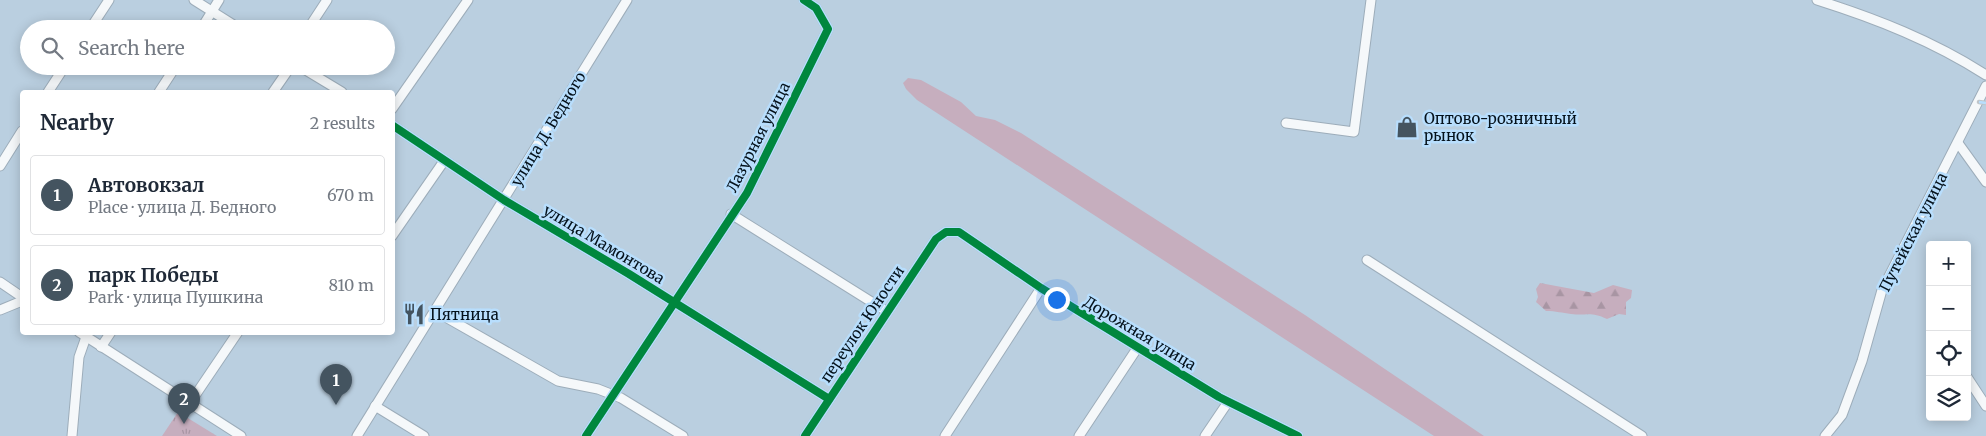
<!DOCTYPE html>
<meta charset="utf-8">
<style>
body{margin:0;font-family:Merriweather,serif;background:#f6f6f7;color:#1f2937}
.controls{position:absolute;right:15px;bottom:15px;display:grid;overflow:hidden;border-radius:5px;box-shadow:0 2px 12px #0003}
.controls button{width:45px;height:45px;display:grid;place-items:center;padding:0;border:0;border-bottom:1px solid #e0e1e3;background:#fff;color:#1f2937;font:25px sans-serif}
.you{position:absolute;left:1056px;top:299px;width:18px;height:18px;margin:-12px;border:4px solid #fff;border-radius:50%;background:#1a73e8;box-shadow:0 0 0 8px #1a73e833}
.badge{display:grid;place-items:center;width:32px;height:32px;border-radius:50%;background:#445460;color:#fff;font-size:16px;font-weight:700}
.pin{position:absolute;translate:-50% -41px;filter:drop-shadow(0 1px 2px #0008)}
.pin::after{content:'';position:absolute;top:26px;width:18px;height:15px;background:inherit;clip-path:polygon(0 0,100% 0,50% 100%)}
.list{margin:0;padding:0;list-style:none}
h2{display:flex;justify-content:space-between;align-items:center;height:65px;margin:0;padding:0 20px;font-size:21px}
h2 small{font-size:16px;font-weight:400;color:#747a83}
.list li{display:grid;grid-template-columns:32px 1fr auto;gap:15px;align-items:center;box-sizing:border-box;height:80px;margin:0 10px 10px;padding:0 10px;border:1px solid #e0e1e3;border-radius:5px}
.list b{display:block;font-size:19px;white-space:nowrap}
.list p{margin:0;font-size:16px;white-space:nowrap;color:#747a83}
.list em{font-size:16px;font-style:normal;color:#747a83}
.icon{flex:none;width:28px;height:28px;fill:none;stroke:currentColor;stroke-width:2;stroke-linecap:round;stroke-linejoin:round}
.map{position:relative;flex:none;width:1986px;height:436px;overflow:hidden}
.search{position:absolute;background:#fff;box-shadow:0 2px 12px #0003;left:20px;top:20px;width:375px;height:55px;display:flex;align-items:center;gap:12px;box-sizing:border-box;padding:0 18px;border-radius:28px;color:#747a83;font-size:19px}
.panel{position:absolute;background:#fff;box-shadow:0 2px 12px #0003;left:20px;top:90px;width:375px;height:245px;border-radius:5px}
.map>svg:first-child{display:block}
</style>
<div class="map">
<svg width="1986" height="436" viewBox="0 0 1986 436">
<defs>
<pattern id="forest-firs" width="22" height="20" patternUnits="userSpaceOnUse" patternTransform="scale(1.25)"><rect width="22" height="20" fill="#c6aebe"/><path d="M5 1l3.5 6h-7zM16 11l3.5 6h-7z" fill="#a895a3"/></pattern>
<pattern id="park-tufts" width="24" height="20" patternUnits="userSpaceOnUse" patternTransform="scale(1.25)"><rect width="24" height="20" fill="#c6aebe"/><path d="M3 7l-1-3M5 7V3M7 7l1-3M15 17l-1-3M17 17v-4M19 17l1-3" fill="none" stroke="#a895a3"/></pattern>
</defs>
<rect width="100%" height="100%" fill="#bacfe0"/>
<path fill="#c6aebe" d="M908,78L921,80L961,102L976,116L995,120L1021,133L1305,315L1484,436H1434L917,100L906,89L903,83Z"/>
<path fill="url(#forest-firs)" d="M1540,283L1594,293L1613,285L1632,290L1631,298L1626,302V315L1619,314L1607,319C1590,311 1588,316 1571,314C1562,313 1556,311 1546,311L1536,302L1538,297L1536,289Z"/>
<path fill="url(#park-tufts)" d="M178,412L217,436H162Z"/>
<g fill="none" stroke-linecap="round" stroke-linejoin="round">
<g stroke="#9dadba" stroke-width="11">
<g id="minor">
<path d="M194,0L240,29"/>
<path d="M1817,0C1877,19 1933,41 1986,75"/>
<path d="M90,29L109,0"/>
<path d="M201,29L219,0"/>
<path d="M308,29L327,0"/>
<path d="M299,66L342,92"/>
<path d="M48,92L65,66"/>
<path d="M159,92L176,66"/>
<path d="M273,92L291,66"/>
<path d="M392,109L468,0"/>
<path d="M1286,123L1354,132L1371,0"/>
<path d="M392,125L504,200L629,274L829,399"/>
<path d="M1958,143L1986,182"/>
<path d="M0,166L22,131"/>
<path d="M731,214L886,311"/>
<path d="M392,236L444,161"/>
<path d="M1367,260L1642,436"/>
<path d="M0,282L22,297"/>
<path d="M0,310L22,301"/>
<path d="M435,311L558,381L598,389L621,398L683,436"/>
<path d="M79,332L241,436"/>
<path d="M101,347L111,332"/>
<path d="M1967,377L1986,406"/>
<path d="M190,403L238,332"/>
<path d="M375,406L424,436"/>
<path d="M72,436L79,357L86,337"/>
<path d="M357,436L627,0"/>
<path d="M586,436L747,193L828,29L816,8L804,0"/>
<path d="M805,436L936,239L946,232H959L1041,288L1219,397L1298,436"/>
<path d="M945,436L1041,288"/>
<path d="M1079,436L1138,347"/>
<path d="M1205,436L1228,402"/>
<path d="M1825,436L1842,415L1862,361L1882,290L1986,86"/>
</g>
</g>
<use href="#minor" stroke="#f5f8fa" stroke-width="9"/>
<g stroke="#bfc5ca" stroke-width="4.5">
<path id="rail" d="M1979,102L1986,103"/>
</g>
<use href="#rail" stroke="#b8defd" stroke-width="2.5" stroke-dasharray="8" stroke-linecap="butt"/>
<g stroke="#b8defd" stroke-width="11">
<g id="cycleway">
<path d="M392,125L504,200L629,274L829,399"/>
<path d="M586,436L747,193L828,29L816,8L804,0"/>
<path d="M805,436L936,239L946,232H959L1041,288L1219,397L1298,436"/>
</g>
</g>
<use href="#cycleway" stroke="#00873e" stroke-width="8"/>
</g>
<defs>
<g id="shop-bare" transform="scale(1.725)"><path d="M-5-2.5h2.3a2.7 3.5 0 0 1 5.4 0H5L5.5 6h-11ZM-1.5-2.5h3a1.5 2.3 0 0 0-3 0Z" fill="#445460" stroke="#b8defd" stroke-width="2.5" paint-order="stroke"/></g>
<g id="restaurant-bare" transform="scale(1.725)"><path d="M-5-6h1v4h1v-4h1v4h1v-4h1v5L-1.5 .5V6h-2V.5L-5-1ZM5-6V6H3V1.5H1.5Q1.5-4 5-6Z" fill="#445460" stroke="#b8defd" stroke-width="2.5" paint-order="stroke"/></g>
</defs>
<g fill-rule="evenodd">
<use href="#shop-bare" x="1407" y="127"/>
<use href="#restaurant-bare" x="414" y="314"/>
</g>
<g text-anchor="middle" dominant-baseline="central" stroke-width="5" stroke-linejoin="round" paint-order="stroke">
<g font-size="15" fill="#04111b" stroke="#b8defd" text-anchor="start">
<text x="1424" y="118">Оптово-розничный<tspan x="1424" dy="17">рынок</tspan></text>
<text x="430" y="314">Пятница</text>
</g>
<g font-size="15" fill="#04111b" stroke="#b8defd">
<text transform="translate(548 129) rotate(-59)">улица Д. Бедного</text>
<text transform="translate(758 137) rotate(-63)">Лазурная улица</text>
<text transform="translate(1913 232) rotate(-63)">Путейская улица</text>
<text transform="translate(604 244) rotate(31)">улица Мамонтова</text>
<text transform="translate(862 324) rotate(-56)">переулок Юности</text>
<text transform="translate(1140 333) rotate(31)">Дорожная улица</text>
</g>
</g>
</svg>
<div class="controls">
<button>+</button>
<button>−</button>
<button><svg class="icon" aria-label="locate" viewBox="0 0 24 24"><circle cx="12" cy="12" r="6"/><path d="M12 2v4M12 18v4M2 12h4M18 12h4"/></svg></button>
<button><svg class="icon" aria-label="layers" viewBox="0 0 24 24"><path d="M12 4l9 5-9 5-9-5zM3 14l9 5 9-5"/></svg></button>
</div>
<div class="you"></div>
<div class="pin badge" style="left:336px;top:405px">1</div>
<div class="pin badge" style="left:184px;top:424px">2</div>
<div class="search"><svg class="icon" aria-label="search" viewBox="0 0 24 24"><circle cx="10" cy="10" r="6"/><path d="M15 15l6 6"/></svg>Search here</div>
<section class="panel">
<h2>Nearby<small>2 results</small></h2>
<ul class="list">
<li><span class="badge">1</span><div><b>Автовокзал</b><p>Place · улица Д. Бедного</p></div><em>670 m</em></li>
<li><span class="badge">2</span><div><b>парк Победы</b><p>Park · улица Пушкина</p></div><em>810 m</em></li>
</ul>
</section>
</div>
